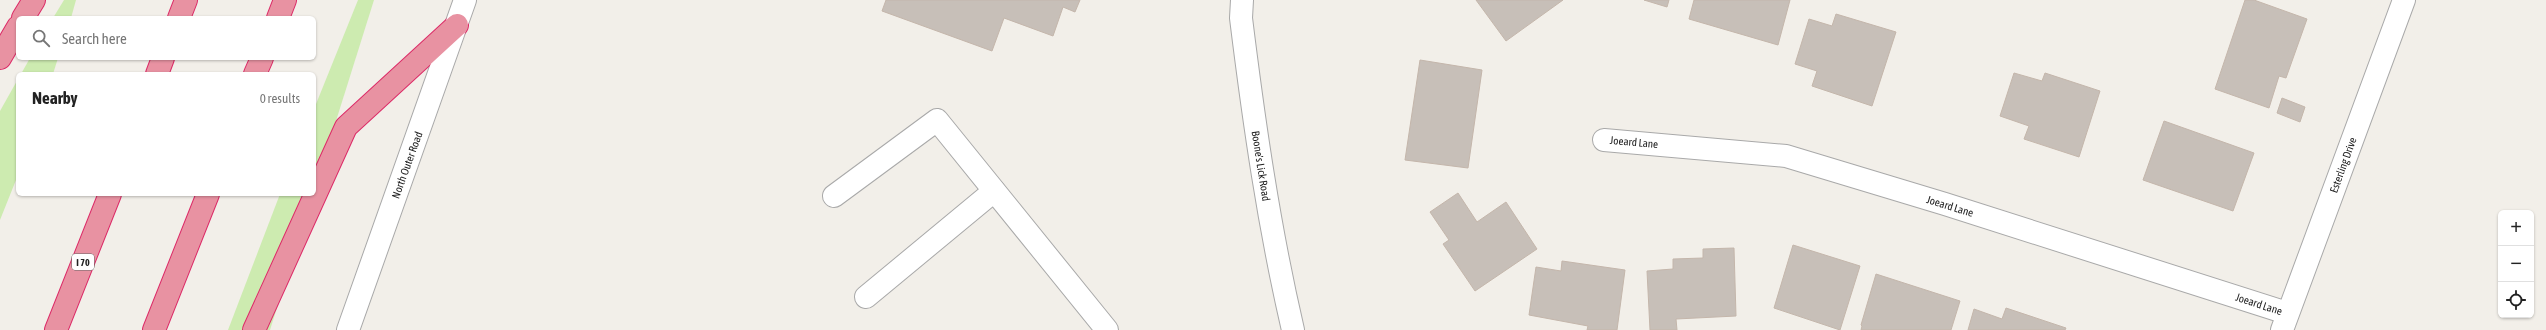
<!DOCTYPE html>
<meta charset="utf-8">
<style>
body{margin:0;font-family:"Asap Condensed",sans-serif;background:#f2f2f2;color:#222}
.controls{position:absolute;right:12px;bottom:12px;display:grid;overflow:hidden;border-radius:6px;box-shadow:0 1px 3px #0004}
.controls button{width:36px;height:36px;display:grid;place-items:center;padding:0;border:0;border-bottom:1px solid #e0e0e0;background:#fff;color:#222;font:20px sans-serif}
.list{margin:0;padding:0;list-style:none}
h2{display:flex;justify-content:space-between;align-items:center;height:52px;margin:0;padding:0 16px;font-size:17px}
h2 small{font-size:13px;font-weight:400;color:#767676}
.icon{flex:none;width:22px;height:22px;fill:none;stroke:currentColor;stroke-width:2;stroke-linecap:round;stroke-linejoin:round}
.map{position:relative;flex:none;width:2546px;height:330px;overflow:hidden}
.search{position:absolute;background:#fff;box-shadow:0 1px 3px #0004;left:16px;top:16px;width:300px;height:44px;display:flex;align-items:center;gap:10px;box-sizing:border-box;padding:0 14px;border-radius:6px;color:#767676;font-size:15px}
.panel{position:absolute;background:#fff;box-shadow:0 1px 3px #0004;left:16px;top:72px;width:300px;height:124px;border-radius:6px}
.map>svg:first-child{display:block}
</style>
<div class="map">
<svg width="2546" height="330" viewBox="0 0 2546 330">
<rect width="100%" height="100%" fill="#f2efe9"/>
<g fill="#cdebb0">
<path d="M64,0H76L71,18H53Z"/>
<path d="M358,0H374L314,191V109Z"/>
<path d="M30,58H58L53,74H21Z"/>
<path d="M18,79V175L0,220V111Z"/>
<path d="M280,194H313L270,330H228Z"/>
</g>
<g fill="#c7bfb8" stroke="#c4b6ab">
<path d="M886,0H1080L1075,12L1063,7L1053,36L1004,18L992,51L882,11Z"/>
<path d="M1476,0H1563L1506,41Z"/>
<path d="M1644,0H1669L1667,7Z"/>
<path d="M1694,0H1790L1778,45L1689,19Z"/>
<path d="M2245,0H2254L2307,19L2286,78L2279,76L2269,108L2215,89Z"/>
<path d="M1836,14L1896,32L1872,106L1812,86L1817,71L1795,64L1809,19L1832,26Z"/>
<path d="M1420,60L1482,70L1468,168L1405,160Z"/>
<path d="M2014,73L2042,81L2045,73L2100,91L2079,157L2024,139L2029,126L2000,116Z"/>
<path d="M2282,98L2305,107L2300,122L2277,113Z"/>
<path d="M2164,121L2254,153L2233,211L2143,180Z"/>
<path d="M1458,193L1477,222L1506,202L1537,249L1475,291L1443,244L1449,240L1430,212Z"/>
<path d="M1793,245L1860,266L1840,330L1774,308Z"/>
<path d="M1734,248L1736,316L1676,319L1677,330H1650L1647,271L1673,269V259L1703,258V249Z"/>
<path d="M1562,261L1625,270L1617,330H1587L1588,326L1529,315L1536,267L1561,271Z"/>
<path d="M1876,274L1960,301L1951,330H1861L1862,326L1861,325Z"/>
<path d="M2006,308L2066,328L2065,330H1968L1974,309L2002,319Z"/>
</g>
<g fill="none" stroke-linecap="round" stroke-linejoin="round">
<g stroke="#a9a9a9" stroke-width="24">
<g id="minor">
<path d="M1242,0L1241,18C1254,123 1269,227 1293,330"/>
<path d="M1604,140L1786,156L1945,204L2287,313"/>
<path d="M834,196L937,120L1107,330"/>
<path d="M866,297L994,191"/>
<path d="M348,330L465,0"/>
<path d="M2282,330L2404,0"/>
</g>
</g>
<g stroke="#dc2a67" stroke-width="24">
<g id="highway">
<path d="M23,18L34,0"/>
<path d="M179,18L186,0"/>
<path d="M278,18L285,0"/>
<path d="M0,58L18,27"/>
<path d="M157,74L163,58"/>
<path d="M255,74L262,58"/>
<path d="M56,330L110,194"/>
<path d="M154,330L208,194"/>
<path d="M254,330L346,127L457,25"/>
</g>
</g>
<use href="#minor" stroke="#fff" stroke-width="22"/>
<use href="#highway" stroke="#e892a2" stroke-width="22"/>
</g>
<g text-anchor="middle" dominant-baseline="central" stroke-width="3" stroke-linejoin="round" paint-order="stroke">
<rect fill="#fff" stroke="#646464" stroke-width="1" x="72" y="254" width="22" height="16" rx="3"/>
<g font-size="10" font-weight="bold" fill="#222">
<text x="83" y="262">I 70</text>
</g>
<g font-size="11" fill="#222" stroke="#fff">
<text transform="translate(1634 142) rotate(5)">Joeard Lane</text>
<text transform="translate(407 165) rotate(-70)">North Outer Road</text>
<text transform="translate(2343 165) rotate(-70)">Esterling Drive</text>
<text transform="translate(1261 166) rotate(81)">Boone's Lick Road</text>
<text transform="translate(1950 206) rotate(17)">Joeard Lane</text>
<text transform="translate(2259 304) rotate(18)">Joeard Lane</text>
</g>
</g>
</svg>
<div class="controls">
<button>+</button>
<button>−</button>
<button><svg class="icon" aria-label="locate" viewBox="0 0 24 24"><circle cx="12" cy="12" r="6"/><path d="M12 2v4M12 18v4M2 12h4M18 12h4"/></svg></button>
</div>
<div class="search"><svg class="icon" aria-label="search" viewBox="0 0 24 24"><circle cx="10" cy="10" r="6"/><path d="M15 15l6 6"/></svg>Search here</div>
<section class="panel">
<h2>Nearby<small>0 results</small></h2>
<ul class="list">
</ul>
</section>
</div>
